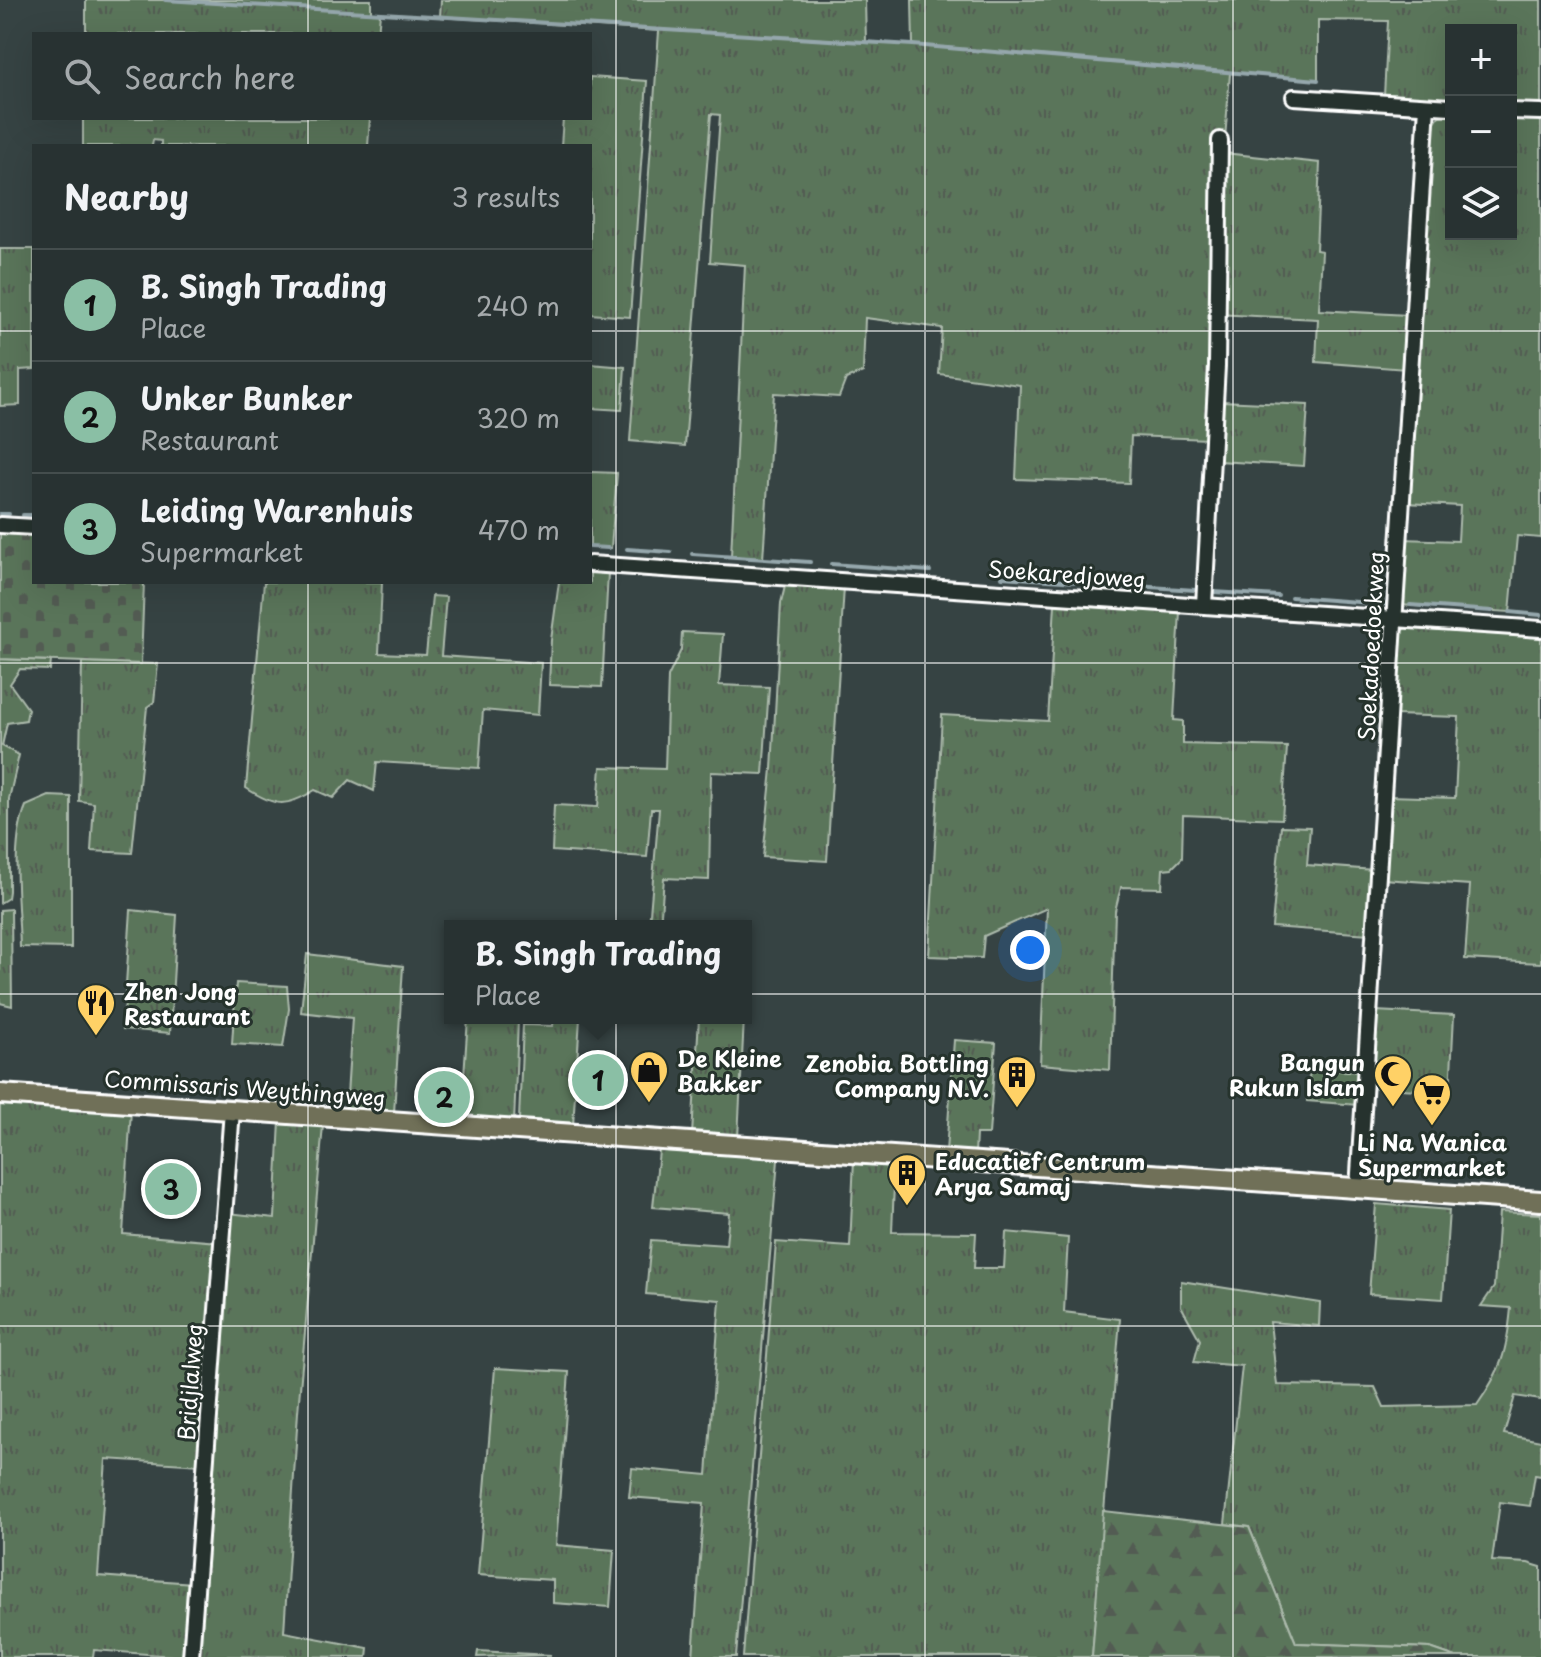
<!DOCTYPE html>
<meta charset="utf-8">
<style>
body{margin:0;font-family:"Playpen Sans",sans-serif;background:#303a3a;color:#f1f3f6}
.controls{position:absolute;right:24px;top:24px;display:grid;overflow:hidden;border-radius:0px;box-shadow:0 8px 32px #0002}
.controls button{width:72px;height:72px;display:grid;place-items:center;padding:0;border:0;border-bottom:2px solid #444d4d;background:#283232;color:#f1f3f6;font:40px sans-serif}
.you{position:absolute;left:1030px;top:950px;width:28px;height:28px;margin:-20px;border:6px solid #fff;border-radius:50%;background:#1a73e8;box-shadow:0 0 0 12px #1a73e833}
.badge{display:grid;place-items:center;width:52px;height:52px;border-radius:50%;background:#8abfa5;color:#111;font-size:26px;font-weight:700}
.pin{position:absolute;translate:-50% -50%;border:4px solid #fff;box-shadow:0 2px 8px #0006}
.popup{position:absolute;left:444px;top:920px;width:308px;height:104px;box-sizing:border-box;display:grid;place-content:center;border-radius:0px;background:#283232;filter:drop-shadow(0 2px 6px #0005);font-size:26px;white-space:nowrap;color:#a5aaac}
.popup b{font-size:30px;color:#f1f3f6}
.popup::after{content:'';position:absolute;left:50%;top:100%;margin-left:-16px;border:16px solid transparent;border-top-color:#283232}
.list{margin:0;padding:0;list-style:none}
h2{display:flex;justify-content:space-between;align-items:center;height:104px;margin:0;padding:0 32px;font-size:34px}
h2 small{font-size:26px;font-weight:400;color:#a5aaac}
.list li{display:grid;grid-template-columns:52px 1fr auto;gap:24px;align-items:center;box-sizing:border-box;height:112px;padding:0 32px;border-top:2px solid #444d4d}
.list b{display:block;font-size:30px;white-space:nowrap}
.list p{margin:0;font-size:26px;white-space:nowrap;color:#a5aaac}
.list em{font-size:26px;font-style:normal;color:#a5aaac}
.icon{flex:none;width:44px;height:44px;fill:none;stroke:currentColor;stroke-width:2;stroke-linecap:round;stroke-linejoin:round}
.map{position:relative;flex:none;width:1541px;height:1657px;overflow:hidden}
.search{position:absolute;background:#283232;box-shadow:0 8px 32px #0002;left:32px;top:32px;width:560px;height:88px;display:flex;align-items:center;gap:20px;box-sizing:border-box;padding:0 28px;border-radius:0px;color:#a5aaac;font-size:30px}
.panel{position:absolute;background:#283232;box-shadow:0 8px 32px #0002;left:32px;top:144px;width:560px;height:440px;border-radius:0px}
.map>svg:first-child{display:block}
</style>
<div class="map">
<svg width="1541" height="1657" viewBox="0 0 1541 1657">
<defs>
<pattern id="grass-tufts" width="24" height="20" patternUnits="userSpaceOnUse" patternTransform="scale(2)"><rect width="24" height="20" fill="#5a745a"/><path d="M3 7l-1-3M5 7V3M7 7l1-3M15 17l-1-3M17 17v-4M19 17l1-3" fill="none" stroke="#525c52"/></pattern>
<pattern id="forest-firs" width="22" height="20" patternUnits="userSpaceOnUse" patternTransform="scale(2)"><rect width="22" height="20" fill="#5a745a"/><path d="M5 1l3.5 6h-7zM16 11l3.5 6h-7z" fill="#525c52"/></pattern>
<pattern id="cemetery-stones" width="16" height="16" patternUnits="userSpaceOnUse" patternTransform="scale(2)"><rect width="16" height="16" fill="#5a745a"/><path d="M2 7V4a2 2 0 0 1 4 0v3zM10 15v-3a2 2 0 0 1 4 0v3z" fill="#525c52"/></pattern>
</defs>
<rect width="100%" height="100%" fill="#364343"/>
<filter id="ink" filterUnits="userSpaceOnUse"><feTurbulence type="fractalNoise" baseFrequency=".0125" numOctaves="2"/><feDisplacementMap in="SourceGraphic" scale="16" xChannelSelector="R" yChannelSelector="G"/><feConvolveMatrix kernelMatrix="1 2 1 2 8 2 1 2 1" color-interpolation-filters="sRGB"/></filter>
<g filter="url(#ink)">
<g fill="url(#grass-tufts)" stroke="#acbaac" stroke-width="2">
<path d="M86,0H371V12L380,13L378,34H86Z"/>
<path d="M441,0H865L866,42L913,45L912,0H1541V104L1511,103V30H1451V99L1384,96L1388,21L1318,20V80L1230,73L1224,153L1320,163L1316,250L1322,251L1319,310L1407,315L1406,369L1316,362L1318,319L1215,314L1209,439L1131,436L1129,483L1016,479L1020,385L939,374L942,328L865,318L863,372L846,379L839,397L774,393L763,559L731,556L745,265L710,262L720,115L711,114L685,446L630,441L659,31L440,17Z"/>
<path d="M590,77L647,81L630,317L590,314V146H561L563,118H590Z"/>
<path d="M1451,113V234H1511V117L1541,118V538L1517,536L1510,612L1399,605L1403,539L1458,541L1460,506L1406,503L1431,128L1439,116Z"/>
<path d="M83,118H370L368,146H161V141L153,140L152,146H83Z"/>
<path d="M0,249H34V369L20,370V405L0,406Z"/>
<path d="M590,364L625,367L622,410L590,408Z"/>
<path d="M1221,401L1308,405L1304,466L1218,461Z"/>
<path d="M590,472L617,473L611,548L590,547Z"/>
<path d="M590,572L608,573L602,687L549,685L551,640L559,582H590Z"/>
<path d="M264,582H382L379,653L426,655L432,596L446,597L441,656L541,663L538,715L483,710L479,768L377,762L374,791L350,780L333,798L315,790C286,808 275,807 246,788Z"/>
<path d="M786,582L844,587L827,861L763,857L772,769L781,603Z"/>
<path d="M1055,604L1180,611L1174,720L1183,721V744L1287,747L1282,819L1183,815L1182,858L1172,868L1163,869L1162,888L1121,887L1115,911L1110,1070L1040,1064L1047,908L984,936L982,958L929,956L942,715L1048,721Z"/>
<path d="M1410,625L1541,634V963L1465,959L1470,885L1383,879L1388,796L1455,798L1459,717L1395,715L1400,632Z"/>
<path d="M682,632L723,634L719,685L769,687L763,774L711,772L709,880L664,878L660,926H649L659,809H651L647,857L552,851L554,805L598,807L601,767L665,769L668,677L681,650Z"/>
<path d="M0,659L51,661L50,670L20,669L10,684L28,709L26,720L7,723L2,746L19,755L9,799V891L8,898L0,903Z"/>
<path d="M82,662L158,664L154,702L147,707L132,853L91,851L94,803L79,801Z"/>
<path d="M49,796L71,797V948L20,947C19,905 10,845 26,806Z"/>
<path d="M1281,826L1310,827L1307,865L1374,870L1369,934L1272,927Z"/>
<path d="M11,909L12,1006L0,1003V910Z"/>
<path d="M131,910L177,915L170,1033L123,1029Z"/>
<path d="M307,954L403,966L394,1113L346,1111L352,1018L301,1012Z"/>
<path d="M236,983L287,986L289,1009L283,1047L232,1044Z"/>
<path d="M1375,1011L1454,1015L1450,1092L1369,1087Z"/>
<path d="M468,1018L518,1020L514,1123L461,1119Z"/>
<path d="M554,1018H580L573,1126L521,1123L519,1120L523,1025L553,1026Z"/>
<path d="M699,1018H744L738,1138L692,1135Z"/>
<path d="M954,1040L996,1043L989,1134H976L975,1154L946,1152Z"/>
<path d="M1310,1068L1360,1072L1358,1105L1307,1101Z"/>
<path d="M0,1101L131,1110L123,1234L218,1242L201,1465L106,1459L98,1576L193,1583L187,1657L94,1650L93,1657H0Z"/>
<path d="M280,1121L323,1125L298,1412L284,1632L368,1648L367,1657L194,1656L228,1213L275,1218Z"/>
<path d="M662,1148L775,1155L778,1160L736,1657H693L704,1503L629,1497L632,1468L707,1475L720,1300L646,1294L651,1240L726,1245L729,1213L653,1207L659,1151Z"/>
<path d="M854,1159L895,1161L892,1232L976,1233L974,1268H1004L1006,1232L1068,1238L1064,1312L1120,1319L1092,1657H743L776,1242L850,1247Z"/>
<path d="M1376,1204L1449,1210L1443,1299L1369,1294Z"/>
<path d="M1499,1212L1541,1214V1400L1515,1396L1504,1434L1541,1441V1476L1535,1475L1530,1506L1500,1502L1492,1561L1528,1563L1541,1567V1657H1456L1430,1648L1296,1643L1249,1527L1225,1524L1242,1366L1194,1362L1200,1340L1181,1306V1281L1320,1303L1319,1326L1270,1322L1277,1385L1375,1387L1384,1407L1477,1405C1502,1370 1507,1350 1511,1308L1481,1306L1494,1287Z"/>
<path d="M495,1368L569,1372L556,1545L614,1550L610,1607L553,1603V1580L478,1575Z"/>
<path d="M478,1651L551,1655L477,1657Z"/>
</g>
<path fill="url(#forest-firs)" stroke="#acbaac" stroke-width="2" d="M1103,1511L1249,1527L1296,1643L1430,1648L1456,1657H1092Z"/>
<path fill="url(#cemetery-stones)" stroke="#acbaac" stroke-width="2" d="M0,529L34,532V582H144L141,664L0,659Z"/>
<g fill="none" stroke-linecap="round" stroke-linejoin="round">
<g stroke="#95a7ac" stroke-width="4">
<path d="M165,0L913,45L1318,80"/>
<path d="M0,514H9"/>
<path d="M23,515H34"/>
<path d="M590,547L608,548"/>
<path d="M627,549L671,552"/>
<path d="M692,554L810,562"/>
<path d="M831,564L930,571"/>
<path d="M1002,577L1195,590"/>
<path d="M1214,592L1278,596"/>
<path d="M1291,597L1385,604"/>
<path d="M1410,605L1492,611"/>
<path d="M1510,612L1541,615"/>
</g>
<g stroke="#fff" stroke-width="20">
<g id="minor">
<path d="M1294,97L1451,107"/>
<path d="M1511,111L1541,112"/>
<path d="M0,525L34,527"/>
<path d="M590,564L1541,629"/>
<path d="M1204,605L1217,366L1220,140"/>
<path d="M1358,1189L1427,106"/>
<path d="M191,1657L232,1110"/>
</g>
</g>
<g stroke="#fff" stroke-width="24">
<path id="major" d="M0,1094L1541,1201"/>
</g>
<use href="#minor" stroke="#26332d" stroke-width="14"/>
<use href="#major" stroke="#706f59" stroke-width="18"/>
</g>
</g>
<path fill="none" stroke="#fff" stroke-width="2" stroke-opacity="0.55" d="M308,0V34M616,0V1657M925,0V1657M1233,0V1657M308,118V146M0,331H34M590,331H1541M308,582V1657M0,663H1541M0,994H1541M0,1326H1541"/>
<defs>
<g id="restaurant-pin" transform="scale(2)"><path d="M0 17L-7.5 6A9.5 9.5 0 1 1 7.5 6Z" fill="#ffd166" stroke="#26332d"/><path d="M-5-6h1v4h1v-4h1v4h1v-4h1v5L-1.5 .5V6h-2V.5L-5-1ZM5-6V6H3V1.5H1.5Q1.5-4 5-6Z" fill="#111"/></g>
<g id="shop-pin" transform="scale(2)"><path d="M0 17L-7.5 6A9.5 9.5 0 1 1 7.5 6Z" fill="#ffd166" stroke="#26332d"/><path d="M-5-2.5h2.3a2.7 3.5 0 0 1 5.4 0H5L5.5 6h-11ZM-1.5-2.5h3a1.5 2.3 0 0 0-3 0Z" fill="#111"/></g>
<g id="mosque-pin" transform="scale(2)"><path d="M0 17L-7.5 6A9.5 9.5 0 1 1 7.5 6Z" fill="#ffd166" stroke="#26332d"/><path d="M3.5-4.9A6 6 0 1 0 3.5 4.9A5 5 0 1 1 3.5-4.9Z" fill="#111"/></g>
<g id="building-pin" transform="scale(2)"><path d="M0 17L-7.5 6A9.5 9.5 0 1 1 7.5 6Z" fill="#ffd166" stroke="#26332d"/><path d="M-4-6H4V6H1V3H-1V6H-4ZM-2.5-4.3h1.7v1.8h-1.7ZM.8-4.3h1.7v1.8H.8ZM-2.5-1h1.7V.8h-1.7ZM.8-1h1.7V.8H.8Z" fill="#111"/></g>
<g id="supermarket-pin" transform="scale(2)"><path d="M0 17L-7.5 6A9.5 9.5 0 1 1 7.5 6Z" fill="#ffd166" stroke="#26332d"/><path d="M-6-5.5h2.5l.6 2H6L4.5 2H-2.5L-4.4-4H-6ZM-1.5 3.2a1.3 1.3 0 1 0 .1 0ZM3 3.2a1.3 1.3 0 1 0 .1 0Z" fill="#111"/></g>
</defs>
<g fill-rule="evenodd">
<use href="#restaurant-pin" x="96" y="1003"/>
<use href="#shop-pin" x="649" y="1070"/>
<use href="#mosque-pin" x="1393" y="1074"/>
<use href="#building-pin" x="1017" y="1075"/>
<use href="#supermarket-pin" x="1432" y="1093"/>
<use href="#building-pin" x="907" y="1173"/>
</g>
<g text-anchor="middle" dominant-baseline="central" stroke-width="6" stroke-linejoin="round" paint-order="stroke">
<g font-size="22" fill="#fff" stroke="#26332d">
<text transform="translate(1067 573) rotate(4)">Soekaredjoweg</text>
<text transform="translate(1370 646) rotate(-87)">Soekadoedoekweg</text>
<text transform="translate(245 1087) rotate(4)">Commissaris Weythingweg</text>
<text transform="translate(189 1382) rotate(-86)">Bridjlalweg</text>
</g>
<g font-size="22" font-weight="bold" fill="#fff" stroke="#26332d" text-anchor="start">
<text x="124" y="990">Zhen Jong<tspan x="124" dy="25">Restaurant</tspan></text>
<text x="677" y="1057">De Kleine<tspan x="677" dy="25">Bakker</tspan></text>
<text x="1365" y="1061" text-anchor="end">Bangun<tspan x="1365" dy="25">Rukun Islam</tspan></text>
<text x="989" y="1062" text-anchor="end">Zenobia Bottling<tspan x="989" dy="25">Company N.V.</tspan></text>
<text x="1432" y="1141" text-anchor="middle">Li Na Wanica<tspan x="1432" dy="25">Supermarket</tspan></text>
<text x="935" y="1160">Educatief Centrum<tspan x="935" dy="25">Arya Samaj</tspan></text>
</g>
</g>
</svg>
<div class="controls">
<button>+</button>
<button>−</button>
<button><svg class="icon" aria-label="layers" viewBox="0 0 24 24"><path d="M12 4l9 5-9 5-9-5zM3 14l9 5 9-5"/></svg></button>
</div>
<div class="you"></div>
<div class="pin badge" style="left:598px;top:1080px">1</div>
<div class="popup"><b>B. Singh Trading</b>Place</div>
<div class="pin badge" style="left:444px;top:1097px">2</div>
<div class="pin badge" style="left:171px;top:1189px">3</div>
<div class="search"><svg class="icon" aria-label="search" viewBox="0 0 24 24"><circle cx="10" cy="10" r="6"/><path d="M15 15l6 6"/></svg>Search here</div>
<section class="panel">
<h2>Nearby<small>3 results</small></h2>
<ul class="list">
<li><span class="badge">1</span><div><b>B. Singh Trading</b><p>Place</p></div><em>240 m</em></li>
<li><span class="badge">2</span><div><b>Unker Bunker</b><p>Restaurant</p></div><em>320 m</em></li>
<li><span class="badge">3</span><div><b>Leiding Warenhuis</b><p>Supermarket</p></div><em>470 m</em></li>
</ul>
</section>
</div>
